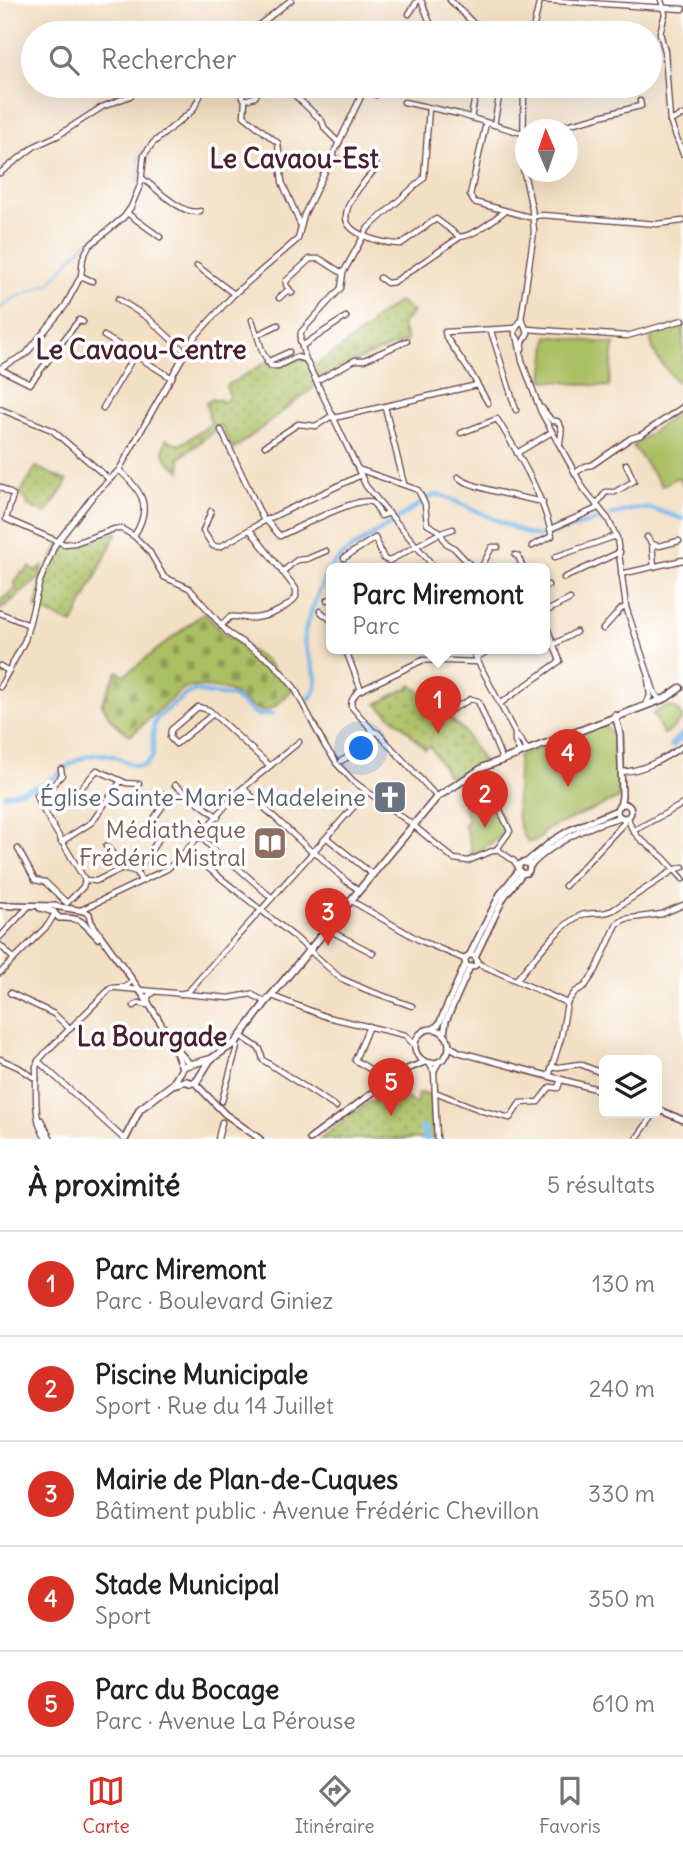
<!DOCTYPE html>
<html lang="fr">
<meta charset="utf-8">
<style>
body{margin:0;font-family:Delius,sans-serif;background:#f6f6f6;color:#202124}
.controls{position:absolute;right:21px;bottom:21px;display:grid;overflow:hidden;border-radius:10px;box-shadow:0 7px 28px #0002}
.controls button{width:63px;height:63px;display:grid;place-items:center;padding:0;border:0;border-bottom:2px solid #e0e0e0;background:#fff;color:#202124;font:35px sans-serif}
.compass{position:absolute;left:515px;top:119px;width:63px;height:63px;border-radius:50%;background:#fff;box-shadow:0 7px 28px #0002;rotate:358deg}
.you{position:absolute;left:362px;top:749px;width:24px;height:24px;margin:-18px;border:5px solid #fff;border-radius:50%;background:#1a73e8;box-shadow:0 0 0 10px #1a73e833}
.badge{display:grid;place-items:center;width:46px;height:46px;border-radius:50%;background:#d93025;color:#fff;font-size:23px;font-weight:700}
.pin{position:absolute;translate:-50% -58px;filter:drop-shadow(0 2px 4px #0008)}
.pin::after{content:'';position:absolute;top:37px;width:24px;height:21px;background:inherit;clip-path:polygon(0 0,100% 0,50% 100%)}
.popup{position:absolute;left:326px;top:563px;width:224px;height:91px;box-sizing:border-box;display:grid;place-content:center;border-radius:10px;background:#fff;filter:drop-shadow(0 2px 5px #0005);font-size:23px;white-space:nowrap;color:#757577}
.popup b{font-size:26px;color:#202124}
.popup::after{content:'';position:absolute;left:50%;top:100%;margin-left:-14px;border:14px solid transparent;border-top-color:#fff}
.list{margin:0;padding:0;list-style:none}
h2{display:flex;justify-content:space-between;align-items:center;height:91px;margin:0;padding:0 28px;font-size:30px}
h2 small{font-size:23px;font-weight:400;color:#757577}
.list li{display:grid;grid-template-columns:46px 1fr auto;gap:21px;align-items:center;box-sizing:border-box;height:105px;padding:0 28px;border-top:2px solid #e0e0e0}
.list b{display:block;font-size:26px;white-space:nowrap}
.list p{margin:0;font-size:23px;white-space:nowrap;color:#757577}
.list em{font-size:23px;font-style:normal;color:#757577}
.icon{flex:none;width:38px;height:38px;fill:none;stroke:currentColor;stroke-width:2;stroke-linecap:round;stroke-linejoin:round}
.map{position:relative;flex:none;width:683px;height:1139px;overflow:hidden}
.search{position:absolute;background:#fff;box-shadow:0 7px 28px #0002;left:21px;right:21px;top:21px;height:77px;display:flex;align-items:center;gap:18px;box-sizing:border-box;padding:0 24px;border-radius:38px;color:#757577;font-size:26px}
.sheet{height:616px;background:#fff}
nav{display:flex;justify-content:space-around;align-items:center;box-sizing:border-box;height:98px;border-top:2px solid #e0e0e0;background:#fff;font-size:19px;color:#757577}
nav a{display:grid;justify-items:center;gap:4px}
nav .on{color:#d93025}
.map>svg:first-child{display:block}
</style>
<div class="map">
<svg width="683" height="1139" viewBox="0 0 683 1139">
<defs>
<pattern id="green-dots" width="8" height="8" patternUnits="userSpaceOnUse" patternTransform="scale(1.75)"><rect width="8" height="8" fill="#abbf63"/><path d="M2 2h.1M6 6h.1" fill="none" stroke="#8d9b52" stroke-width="1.8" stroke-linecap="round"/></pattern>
<pattern id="cemetery-stones" width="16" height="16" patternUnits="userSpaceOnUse" patternTransform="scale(1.75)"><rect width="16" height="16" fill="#abbf63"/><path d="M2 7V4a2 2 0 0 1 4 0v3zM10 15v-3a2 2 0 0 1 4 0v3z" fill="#8d9b52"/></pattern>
</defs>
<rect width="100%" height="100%" fill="#fff"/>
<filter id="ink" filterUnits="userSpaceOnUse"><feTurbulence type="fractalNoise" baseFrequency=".0143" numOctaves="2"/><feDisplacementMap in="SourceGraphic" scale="14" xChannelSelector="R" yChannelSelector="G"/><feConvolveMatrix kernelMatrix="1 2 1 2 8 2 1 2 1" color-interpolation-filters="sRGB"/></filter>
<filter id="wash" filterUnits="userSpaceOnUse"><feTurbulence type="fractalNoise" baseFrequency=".00686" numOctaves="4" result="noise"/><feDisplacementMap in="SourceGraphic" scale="28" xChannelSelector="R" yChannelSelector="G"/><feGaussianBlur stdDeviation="1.57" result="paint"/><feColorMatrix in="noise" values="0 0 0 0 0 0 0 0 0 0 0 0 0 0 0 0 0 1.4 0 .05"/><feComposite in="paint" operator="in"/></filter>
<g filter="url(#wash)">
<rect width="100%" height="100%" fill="#f3dfc3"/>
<g fill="url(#green-dots)" stroke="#7a6f47" stroke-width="2">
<path d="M399,301L413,312L401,325L407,341L360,359L317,381L318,384L233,450L221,425L180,458L181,471L167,460L163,451L166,439L180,445L211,424L206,403L213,399L215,401L219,399L223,402L230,397L226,386L267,362L274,366L293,358L306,360L311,369L372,325L371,322Z"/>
<path d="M36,467L67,481C61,494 53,502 46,514L27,505L28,501L19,495Z"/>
<path d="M117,532L73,624L35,608L44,576L59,544L70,546Z"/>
<path d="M43,566L40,578L0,610V601L16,588L15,583L22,572L25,573L29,567L36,571Z"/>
<path d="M412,685L463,730L484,763L452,782L430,746L425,749L409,732L377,704Z"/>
<path d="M380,1090L399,1094L416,1104L418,1093L431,1094L433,1139H319L371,1101L379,1099Z"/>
</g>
<path fill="url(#cemetery-stones)" stroke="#7a6f47" stroke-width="2" d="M205,612L220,631L266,661L292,689C282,701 269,718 252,707C246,703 241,697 234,694C220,687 199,686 184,688L131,735C116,726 109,720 102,703L117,671L125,675Z"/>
<g fill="#abbf63" stroke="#7a6f47" stroke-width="2">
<path d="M683,323V380L677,382C665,368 649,353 651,334Z"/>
<path d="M548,336L614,344L609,387L543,380Z"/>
<path d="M683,404V485L678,477L662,486L633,446L679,412L677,408Z"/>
<path d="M667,706L675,708L683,718L669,732L663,734L653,713Z"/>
<path d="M597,726L607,727L611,733L616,734L619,798L543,831V836L535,841L528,842C509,821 520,782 518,756Z"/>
<path d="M481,799H488L503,819L505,833L471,857V847L464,823L468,822L464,805Z"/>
</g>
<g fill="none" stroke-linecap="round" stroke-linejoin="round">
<g stroke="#74b6e9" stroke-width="2">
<path d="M245,33L261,21"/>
<path d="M139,162L141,154L149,145"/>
<path d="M138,183L139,167"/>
<path d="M91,239L117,221"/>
<path d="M0,309L14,298L51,283L70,259L88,241"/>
</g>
<g stroke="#74b6e9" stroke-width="4.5">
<path d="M425,500L435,495H441L527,534L539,536L550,534"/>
<path d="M611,515C646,504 649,507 683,519"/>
<path d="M397,519L423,502"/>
<path d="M552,534L603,518"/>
<path d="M358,545L393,522"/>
<path d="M309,699C328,681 305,659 304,638C304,627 324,577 331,567C337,558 347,552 356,546"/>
<path d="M153,737L154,724L157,718L185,695L194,691L233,697L257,715L273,714"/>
<path d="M63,770C78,757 98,749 118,758C127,762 134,768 145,765L153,756V739"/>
<path d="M5,795L45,784L60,773"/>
</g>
<g stroke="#74b6e9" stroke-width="7">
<path d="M672,745L683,735"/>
<path d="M423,1129L426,1139"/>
</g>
</g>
</g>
<g filter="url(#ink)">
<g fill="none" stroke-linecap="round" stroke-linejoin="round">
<g stroke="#633c42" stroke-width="7">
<g id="minor">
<path d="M421,0L434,33"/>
<path d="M450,0L483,33"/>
<path d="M540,0L683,9"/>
<path d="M661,0L665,14L660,33L665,51L670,121L683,154"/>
<path d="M409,14L418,0"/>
<path d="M182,33L200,26L211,33"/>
<path d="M249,33L291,0"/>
<path d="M532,33L540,0"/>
<path d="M235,86L245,100L244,116L278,143L282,182L301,226"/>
<path d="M285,86L322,121L325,129L339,143"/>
<path d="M524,86L523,168L532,209L534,232L521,320L515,330V335L518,339L522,361L541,412L584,489L608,519L617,538L626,607L655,694L661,700"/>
<path d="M363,91L376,95"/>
<path d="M245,100L255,97L261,86"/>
<path d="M404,102L459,114L518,132H526"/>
<path d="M429,108L424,178L368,228L343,273L341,288L301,332L300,340L306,360L366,486L435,568"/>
<path d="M471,118L477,86"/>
<path d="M670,121L683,115"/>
<path d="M486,123L470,195L474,202L529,217L542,215L657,224L683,221"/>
<path d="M494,125L501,86"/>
<path d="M541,130C575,125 607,113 641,106L640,101"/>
<path d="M331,158L341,160L369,156L376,163L375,169C365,182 347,199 346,216C345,236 387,244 401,244L436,219L460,237"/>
<path d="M0,173L35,146L57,136L102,107L130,96L144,86"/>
<path d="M142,178C156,188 184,217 200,211"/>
<path d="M127,213L160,237"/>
<path d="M197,266L234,294"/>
<path d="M81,276L92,281"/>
<path d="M380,278L387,283L394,282L460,237C476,235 493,220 505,211"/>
<path d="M292,293L286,285V281L310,259H320L342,273"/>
<path d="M279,298L289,289"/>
<path d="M118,299L148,318L184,351"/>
<path d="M252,320L263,353L271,366H278L296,357L305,359"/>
<path d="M522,320L528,333L523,342L522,349"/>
<path d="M527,329L627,336L683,320"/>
<path d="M491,331L516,410"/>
<path d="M257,335L278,325"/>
<path d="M104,336L172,378"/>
<path d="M302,346L346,317"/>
<path d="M267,362L289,352"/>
<path d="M0,368L26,354L65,306L81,276L83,258L89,246L124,217L131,207L141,183L144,155L153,143L193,110L205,86"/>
<path d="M0,369L30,384L79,320L83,322"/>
<path d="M316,381L355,360H364L407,341"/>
<path d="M488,403L472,375L446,337L445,332L516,328"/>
<path d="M385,407L404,484"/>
<path d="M103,408L134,356"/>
<path d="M542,408L552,421H557C565,429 560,434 560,443"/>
<path d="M0,409L52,430L109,479"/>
<path d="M334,418L477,385"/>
<path d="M221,430L264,521"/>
<path d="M461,433L497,419C520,456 542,493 552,536L532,546"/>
<path d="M265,446L298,424L316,426L333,415"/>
<path d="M517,453L552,432"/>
<path d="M358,469L418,490L425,504L427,524L439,531L446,543L454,548L473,568"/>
<path d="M119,470C142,491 153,506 134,536"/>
<path d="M575,473L586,466L592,465L631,438L641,435L683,407"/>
<path d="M458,477C469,488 525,498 543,502"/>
<path d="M0,487L13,495L6,519L64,544L75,543L114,529H122L134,536L149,551L164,577L189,588L228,633L271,661L281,672L294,687L326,748L335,760"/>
<path d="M596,505L606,492H615L634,481L626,464"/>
<path d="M211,511L203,531L213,546L220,547L264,521L361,475"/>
<path d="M266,520L280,536C295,529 358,496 371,502C376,504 378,511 381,516L389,513"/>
<path d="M550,529L598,508"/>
<path d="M647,537L652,544"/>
<path d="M515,555L518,556L523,568"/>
<path d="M555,557L616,536"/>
<path d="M344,558L375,538L384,559L389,561L438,534L453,529"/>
<path d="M654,567L652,544L659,546L679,541"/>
<path d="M481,568L492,547H498"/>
<path d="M282,572L297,560L307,559L326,551"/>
<path d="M621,574L683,560"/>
<path d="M564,578L620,552"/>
<path d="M545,586L548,585"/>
<path d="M327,600L331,599"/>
<path d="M320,611L331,620"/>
<path d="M545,612L570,599"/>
<path d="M0,613L29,625"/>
<path d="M221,626L230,617C238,616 246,619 254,618C268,617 288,608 296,597V589L250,530"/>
<path d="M603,629L621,609L626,607"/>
<path d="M553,645L576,632"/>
<path d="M345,648L361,690"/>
<path d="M471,648L515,733L527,749"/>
<path d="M476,658L492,648"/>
<path d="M0,666L9,671"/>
<path d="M0,687L25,640L40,581L55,545L93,496L119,470L193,339L234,294L298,239L304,215L366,86"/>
<path d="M647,702L650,696L648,679"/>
<path d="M501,703L560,661L545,622"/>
<path d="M447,712L471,699L478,701L502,759"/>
<path d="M213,714L176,744L170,738L171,730L198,707L209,710L269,765"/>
<path d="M372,731L378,733L437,797"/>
<path d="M515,734V742L520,752"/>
<path d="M341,761L370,745L373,740L372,730L351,706L352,700L357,692L423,660L477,662"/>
<path d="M336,763L353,781L413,825L454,859L468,861L497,849L514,861L519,868"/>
<path d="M621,772C644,771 665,758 683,746"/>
<path d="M465,778L475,793L485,787H489L510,831L497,849"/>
<path d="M175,785L218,817"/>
<path d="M243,788L313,853"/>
<path d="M42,808L37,795L52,786L62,775L61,769"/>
<path d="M628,817C632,839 649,844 664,858C670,865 677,872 683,879"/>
<path d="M633,831L683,804"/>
<path d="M201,837L218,854L238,868L272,898"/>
<path d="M327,838L372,874"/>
<path d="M61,842L92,822L121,781"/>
<path d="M106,846L126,869"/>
<path d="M18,849L35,880L45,882L67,903L83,887L85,880L96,881L123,868L137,872"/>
<path d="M314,851L347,882L359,890"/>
<path d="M188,852L296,938L340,978L367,990L412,1006"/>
<path d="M85,880L42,808L81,788L97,770L126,783L139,784"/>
<path d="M141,881L137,872L160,837L148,827L167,800L164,794"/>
<path d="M565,886L624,823V818"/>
<path d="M350,900L419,940L464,959"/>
<path d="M81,910L167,869L177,861L237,793L299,742"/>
<path d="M327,929L373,953"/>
<path d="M0,937L28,907"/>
<path d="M0,945L14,959"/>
<path d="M477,963L567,1003"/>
<path d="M0,973L48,925L54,915"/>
<path d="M516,980C531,963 561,922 582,915C592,911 601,916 613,910L674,870L683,867"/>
<path d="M118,988L229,998L251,994L262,1000"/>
<path d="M10,993L54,1014L70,1029"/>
<path d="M180,994L188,992L209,968L367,792"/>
<path d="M272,996L327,1017L405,1035L415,1046"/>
<path d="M134,1006L138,1003L148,1005V996L153,993"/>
<path d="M241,1036L260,1049L263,1060L336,1107"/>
<path d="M0,1059L18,1067L36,1079"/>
<path d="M38,1061L124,1139"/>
<path d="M429,1063L434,1072L437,1139"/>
<path d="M36,1067L38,1061L46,1052L111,988L126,987L132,980"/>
<path d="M36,1067C37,1089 32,1122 47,1139"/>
<path d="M368,1068L355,1060L369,1026"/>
<path d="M552,1068L580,1064L604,1074"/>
<path d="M434,1071L439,1062"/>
<path d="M549,1076L561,1038L567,1003L575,992L585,986L596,970L617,924L625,919L662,914L683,905"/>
<path d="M435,1092L483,1111L510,1118L520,1103L538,1102L550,1087L558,1088L561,1079"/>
<path d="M222,1101L237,1047L236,1042"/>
<path d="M41,1120L51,1139"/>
<path d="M218,1139L222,1122"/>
<path d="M636,1139L655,1113"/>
</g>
</g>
<g stroke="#633c42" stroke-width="8">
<g id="tertiary">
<path d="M615,715L620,734L622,796L620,806"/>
<circle cx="624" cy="811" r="7"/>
<circle cx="524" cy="868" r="5.5"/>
<path d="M525,863L552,841L570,830L617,810"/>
<path d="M530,866C556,840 586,826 621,817"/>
<path d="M0,905L13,906"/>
<path d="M10,905L54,906L84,911L89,914L91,922C121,966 165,1018 182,1068"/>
<path d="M40,908L54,912L59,918C81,917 83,922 98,938"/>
<path d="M470,954L500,894L519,870"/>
<circle cx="471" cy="961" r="6"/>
<path d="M475,957L504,897L522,874"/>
<path d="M433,1029L439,1024L465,965"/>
<circle cx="432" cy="1046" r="17"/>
<path d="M444,1034L446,1021L470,967"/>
<path d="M449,1046L459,1052L604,1091"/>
<path d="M177,1050L190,1064"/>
<path d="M194,1082L225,1114L260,1139"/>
<path d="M657,1109L683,1120"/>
<path d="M310,1139L402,1071L425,1062"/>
</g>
</g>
<g stroke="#633c42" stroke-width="9">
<g id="secondary">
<path d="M175,1084L185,1081L191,1083L197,1081L210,1060"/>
<path d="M125,1139L140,1109L173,1084L184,1066L211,1059L236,1042L266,1002L437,797L484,767L666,698L680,688"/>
</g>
</g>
<use href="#minor" stroke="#fff" stroke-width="4.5"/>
<use href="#tertiary" stroke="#fff" stroke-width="5"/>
<use href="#secondary" stroke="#fff" stroke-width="6"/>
</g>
</g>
<defs>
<g id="church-square" transform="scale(1.75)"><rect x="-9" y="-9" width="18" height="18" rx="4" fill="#6b7280" stroke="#fff"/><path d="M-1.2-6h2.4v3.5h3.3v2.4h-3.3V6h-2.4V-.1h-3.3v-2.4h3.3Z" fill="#fff"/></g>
<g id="library-square" transform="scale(1.75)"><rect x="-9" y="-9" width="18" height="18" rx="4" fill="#8d6e63" stroke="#fff"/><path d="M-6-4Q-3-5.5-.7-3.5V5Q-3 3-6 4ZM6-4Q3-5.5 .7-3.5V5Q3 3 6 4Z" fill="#fff"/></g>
</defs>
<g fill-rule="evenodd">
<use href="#church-square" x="390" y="797"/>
<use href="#library-square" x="270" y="843"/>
</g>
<g text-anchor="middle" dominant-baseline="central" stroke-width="7" stroke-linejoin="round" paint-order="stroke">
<g font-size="24" fill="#5b616d" stroke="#fff" text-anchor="end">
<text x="366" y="797">Église Sainte-Marie-Madeleine</text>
</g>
<g font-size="24" fill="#785e54" stroke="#fff" text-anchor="end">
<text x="246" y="829">Médiathèque<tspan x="246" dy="28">Frédéric Mistral</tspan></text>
</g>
<g font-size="26" font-weight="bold" fill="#4a1f2b" stroke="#fff">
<text x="294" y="158">Le Cavaou-Est</text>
<text x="141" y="349">Le Cavaou-Centre</text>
<text x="152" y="1036">La Bourgade</text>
</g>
</g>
</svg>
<div class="controls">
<button><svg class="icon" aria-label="layers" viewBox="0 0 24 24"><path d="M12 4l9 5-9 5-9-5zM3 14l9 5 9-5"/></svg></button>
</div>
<svg class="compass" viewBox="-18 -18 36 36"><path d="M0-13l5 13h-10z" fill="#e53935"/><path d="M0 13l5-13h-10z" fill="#757577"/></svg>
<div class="you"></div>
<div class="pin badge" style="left:438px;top:734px">1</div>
<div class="popup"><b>Parc Miremont</b>Parc</div>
<div class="pin badge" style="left:485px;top:828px">2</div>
<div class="pin badge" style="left:328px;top:946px">3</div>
<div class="pin badge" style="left:568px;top:787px">4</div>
<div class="pin badge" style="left:391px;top:1116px">5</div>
<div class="search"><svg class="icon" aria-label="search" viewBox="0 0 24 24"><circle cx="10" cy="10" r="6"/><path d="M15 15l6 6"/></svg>Rechercher</div>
</div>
<section class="sheet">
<h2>À proximité<small>5 résultats</small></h2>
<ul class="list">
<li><span class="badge">1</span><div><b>Parc Miremont</b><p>Parc · Boulevard Giniez</p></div><em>130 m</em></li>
<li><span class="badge">2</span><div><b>Piscine Municipale</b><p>Sport · Rue du 14 Juillet</p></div><em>240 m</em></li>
<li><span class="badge">3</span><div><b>Mairie de Plan-de-Cuques</b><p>Bâtiment public · Avenue Frédéric Chevillon</p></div><em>330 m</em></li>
<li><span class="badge">4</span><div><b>Stade Municipal</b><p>Sport</p></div><em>350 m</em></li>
<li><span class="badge">5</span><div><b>Parc du Bocage</b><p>Parc · Avenue La Pérouse</p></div><em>610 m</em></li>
</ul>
</section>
<nav>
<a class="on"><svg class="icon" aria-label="map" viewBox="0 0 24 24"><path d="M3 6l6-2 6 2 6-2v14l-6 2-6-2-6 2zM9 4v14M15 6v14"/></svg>Carte</a>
<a><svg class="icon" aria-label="directions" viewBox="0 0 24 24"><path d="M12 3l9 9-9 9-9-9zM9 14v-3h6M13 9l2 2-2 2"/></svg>Itinéraire</a>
<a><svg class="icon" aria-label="saved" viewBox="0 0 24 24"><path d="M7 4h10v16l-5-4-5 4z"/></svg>Favoris</a>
</nav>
